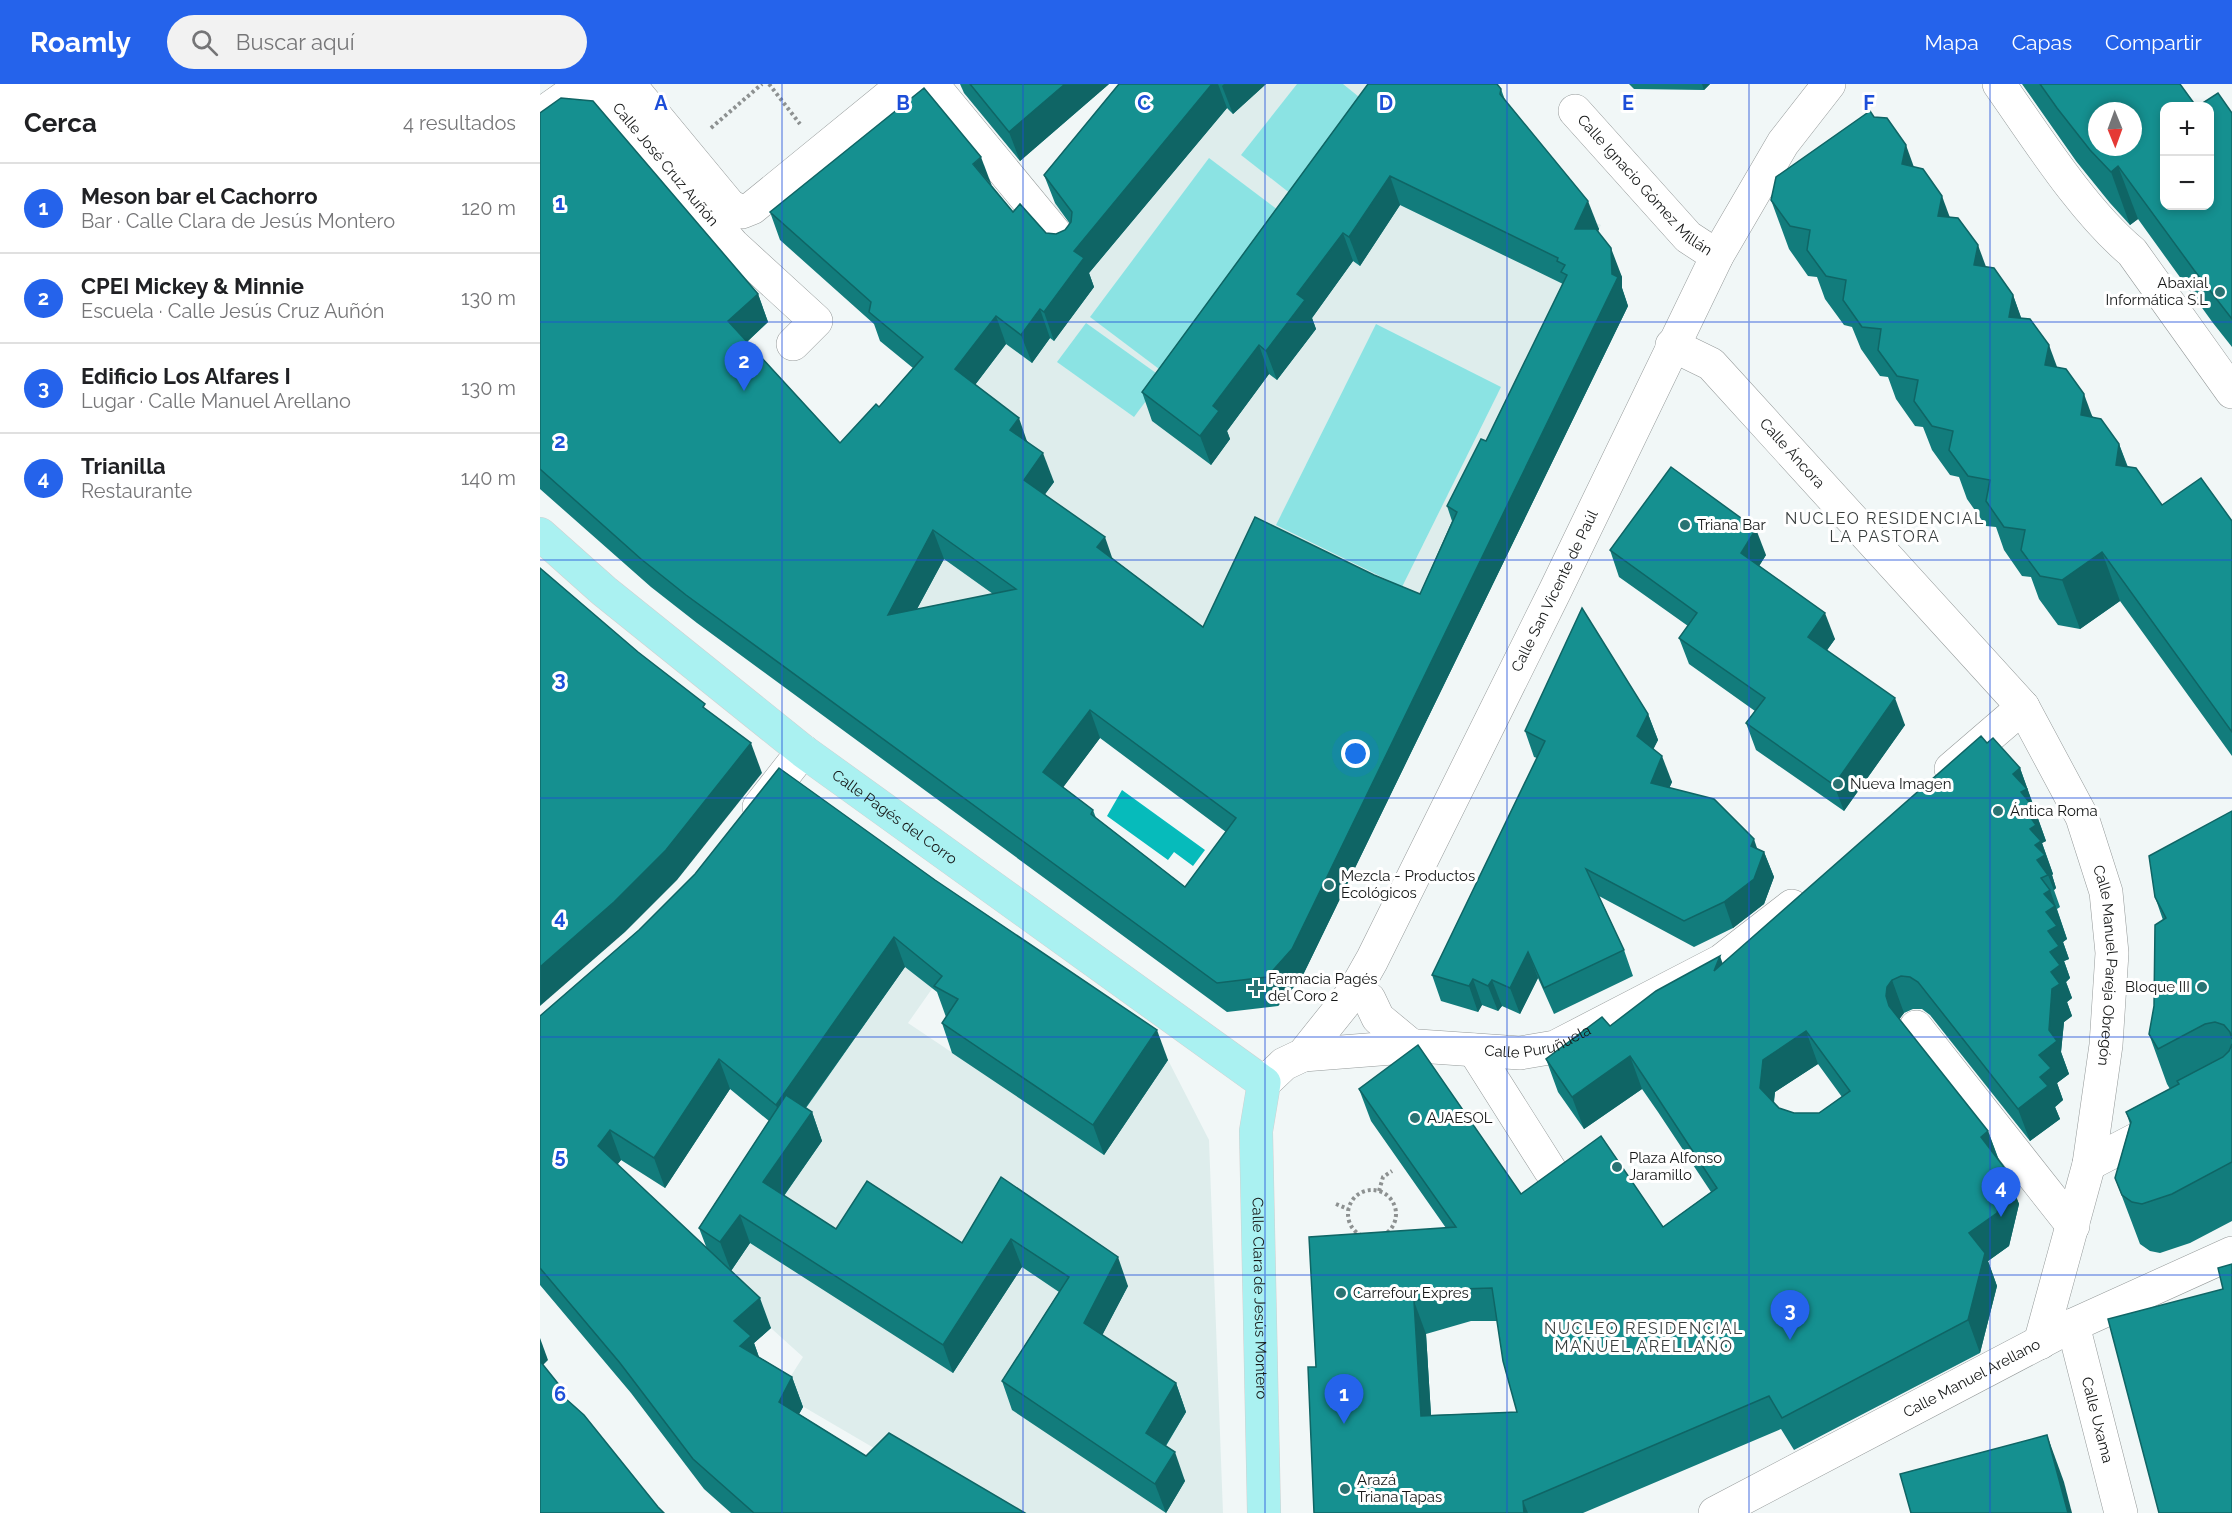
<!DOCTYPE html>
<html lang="es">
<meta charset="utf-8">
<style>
body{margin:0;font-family:Raleway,sans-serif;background:#f2f2f2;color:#202124}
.controls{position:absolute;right:18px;top:18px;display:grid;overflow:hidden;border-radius:12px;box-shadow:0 3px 9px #0003}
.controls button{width:54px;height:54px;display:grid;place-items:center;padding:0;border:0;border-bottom:2px solid #e0e0e0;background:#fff;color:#202124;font:30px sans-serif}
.compass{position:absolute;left:1548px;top:18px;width:54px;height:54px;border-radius:50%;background:#fff;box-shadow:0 3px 9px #0003;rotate:179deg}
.you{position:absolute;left:816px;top:670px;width:21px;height:21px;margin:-15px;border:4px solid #fff;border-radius:50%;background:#1a73e8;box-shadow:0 0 0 9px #1a73e833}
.badge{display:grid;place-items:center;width:39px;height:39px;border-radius:50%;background:#2563eb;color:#fff;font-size:20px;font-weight:700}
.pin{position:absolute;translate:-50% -50px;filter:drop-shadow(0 2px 3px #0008)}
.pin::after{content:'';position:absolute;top:32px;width:21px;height:18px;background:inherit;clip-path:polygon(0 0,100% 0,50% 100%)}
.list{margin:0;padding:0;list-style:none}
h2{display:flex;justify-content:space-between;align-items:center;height:78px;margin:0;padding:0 24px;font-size:26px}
h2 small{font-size:20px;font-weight:400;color:#757577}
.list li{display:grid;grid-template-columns:39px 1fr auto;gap:18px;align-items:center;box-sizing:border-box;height:90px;padding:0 24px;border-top:2px solid #e0e0e0}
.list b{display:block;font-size:22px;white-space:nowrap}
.list p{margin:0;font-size:20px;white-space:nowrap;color:#757577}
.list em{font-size:20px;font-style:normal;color:#757577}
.icon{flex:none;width:33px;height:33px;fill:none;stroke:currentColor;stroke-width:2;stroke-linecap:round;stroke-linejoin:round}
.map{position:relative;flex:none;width:1692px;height:1429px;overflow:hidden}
header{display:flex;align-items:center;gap:36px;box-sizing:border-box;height:84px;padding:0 30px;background:#2563eb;color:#fff}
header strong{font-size:28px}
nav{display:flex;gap:33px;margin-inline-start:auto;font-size:21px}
.search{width:420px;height:54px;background:#f2f2f2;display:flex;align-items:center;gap:15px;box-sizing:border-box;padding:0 21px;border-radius:33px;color:#757577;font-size:22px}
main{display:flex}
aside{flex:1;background:#fff}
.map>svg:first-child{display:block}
</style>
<header>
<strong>Roamly</strong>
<div class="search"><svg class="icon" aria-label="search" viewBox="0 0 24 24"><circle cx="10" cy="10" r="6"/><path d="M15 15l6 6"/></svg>Buscar aquí</div>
<nav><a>Mapa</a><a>Capas</a><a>Compartir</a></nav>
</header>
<main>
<aside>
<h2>Cerca<small>4 resultados</small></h2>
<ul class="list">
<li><span class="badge">1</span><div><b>Meson bar el Cachorro</b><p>Bar · Calle Clara de Jesús Montero</p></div><em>120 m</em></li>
<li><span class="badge">2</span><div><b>CPEI Mickey &amp; Minnie</b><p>Escuela · Calle Jesús Cruz Auñón</p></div><em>130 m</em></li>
<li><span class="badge">3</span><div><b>Edificio Los Alfares I</b><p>Lugar · Calle Manuel Arellano</p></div><em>130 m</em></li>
<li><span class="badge">4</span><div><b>Trianilla</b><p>Restaurante</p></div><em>140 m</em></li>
</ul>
</aside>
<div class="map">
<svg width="1692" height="1429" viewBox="0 0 1692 1429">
<rect width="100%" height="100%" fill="#f1f7f7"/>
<g fill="#deedec">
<path d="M611,0H940L1035,130L1061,141L1050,164L1082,194L1081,203L1067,211L1088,222L878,654L377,572L302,379L550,153L512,123Z"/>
<path d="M406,825L434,845L368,939L508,1033L628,976L669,1056L683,1429H445L240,1309L263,1273L182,1200L282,1057L255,1039Z"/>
</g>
<g fill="#8be3e3">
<path d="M757,0H803L824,17L751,110L701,71Z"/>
<path d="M669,74L750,135L631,294L550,233Z"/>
<path d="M546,239L623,294L594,333L517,278Z"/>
<path d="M836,240L961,303L862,503L736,441Z"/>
</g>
<path fill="#06bbbb" d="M582,706L665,766L653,782L634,768L628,776L567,732Z"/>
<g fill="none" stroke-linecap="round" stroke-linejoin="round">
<g stroke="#959a9a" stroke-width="34">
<g id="minor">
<path id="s1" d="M58,0L193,161L276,237L253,260"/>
<path d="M89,0L190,122L202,128L212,124L364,0"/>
<path d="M392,0L524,160"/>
<path d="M1459,0C1497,54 1542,126 1592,168L1692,308"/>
<path id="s2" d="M1035,27L1148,153L1177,172"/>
<path d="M0,31L44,0"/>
<path id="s3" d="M1132,261L1171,280L1483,623L1542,733L1566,808L1572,869L1566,961L1549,1080L1500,1259"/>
<path d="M1411,685L1483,623"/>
<path d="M219,723L263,667"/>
<path d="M815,906L829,915L838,934L873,963"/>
<path d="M1376,943L1533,1142"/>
<path d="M934,966L1010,1086"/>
<path id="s4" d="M763,971L878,962L980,969L1015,963L1181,877L1252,822"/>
<path id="s5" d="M724,999L744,980L763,971L815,906L832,876L1015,507L1177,172L1243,59L1289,0"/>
<path d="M1549,1080L1692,1006"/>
<path id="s6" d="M1533,1241L1581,1429"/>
<path id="s7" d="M1175,1429L1533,1241L1692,1169"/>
</g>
</g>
<g stroke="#d0d1d1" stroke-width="34">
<g id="major">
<path id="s8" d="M0,450L64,507L263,667L724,999L716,1047L724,1429"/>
</g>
</g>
<g stroke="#8d9191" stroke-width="4" stroke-dasharray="3 3" stroke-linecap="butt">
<path d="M229,0L260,40"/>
<path d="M171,44L222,0"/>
<circle cx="832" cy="1130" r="24"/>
<path d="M839,1107L843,1093L852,1087"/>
<path d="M796,1120L808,1125"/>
</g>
<use href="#minor" stroke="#fff" stroke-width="33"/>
<use href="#major" stroke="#aaf1f1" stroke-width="33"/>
</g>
<g fill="#127c7c" fill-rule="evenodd">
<path d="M420,0H569L480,77L424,9Z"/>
<path d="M579,0H726L693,30L687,24L549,189L554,203L514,257L510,254L492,279L466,260L435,301L488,358L514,398L505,410L573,475L663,543L834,491L880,510L912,437L907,422L946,357L1023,200L860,121L820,182L813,177L772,234L776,245L737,296L729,290L687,347L690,355L671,381L612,337L602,308L828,0L961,5L965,16L1059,145L1058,147L1082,193V204L1088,222L762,893L738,922L687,928L157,539L111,503L0,405V29L218,210L228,238L207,258L300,359L339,323L373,284L340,257L334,240L240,156L230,128L452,102L473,128L506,149L516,150L525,146L530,140L515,119L504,91ZM404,475L453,510L377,525ZM560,654L686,748L645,803L556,734L553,726L523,703Z"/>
<path d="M1089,0H1170L1164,6L1094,5Z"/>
<path d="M1482,0H1640L1624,22L1692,29V263L1673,239L1598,135L1590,141L1570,119L1536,77Z"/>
<path d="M1374,83L1445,183L1473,211L1481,234L1553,333L1579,360L1588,383L1622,421L1692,437V672L1580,517L1540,545L1518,541L1499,515L1491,493L1482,492L1464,466L1456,443L1446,442L1427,415L1419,393L1410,391L1392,366L1383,343L1375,342L1356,315L1348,293L1340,292L1321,265L1312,243L1304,241L1285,215L1277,193L1268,192L1249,165L1231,116Z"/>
<path d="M1070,466L1226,471L1219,482L1295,555L1287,566L1365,641L1304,727L1216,666L1206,639L1215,627L1149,580L1139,554L1148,542L1079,493Z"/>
<path d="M1108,630L1118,656L1113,665L1132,698L1129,704L1217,765L1224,768L1234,793L1224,820L1193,844L1154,863L1059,812L1084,866L1093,892L1014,930L998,894L980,930L962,922L958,927L942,921L938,928L901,917L892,891L997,674L994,673L985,647Z"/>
<path d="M1447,659L1480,684L1506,757L1502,759L1513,790L1512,791L1516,804L1514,806L1520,823L1517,825L1527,855L1523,858L1529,875L1524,877L1530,894L1526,898L1532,914L1527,918L1532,932L1524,938L1521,968L1529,990L1517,999L1523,1016L1515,1023L1520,1035L1490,1057L1390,931L1382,925H1373L1364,929L1359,935L1448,1047L1459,1076L1479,1120L1469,1162L1448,1177L1457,1202L1440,1269L1254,1366L1241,1345L1043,1429H774L776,1283L906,1144L831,1037L819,1005L981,1110L1123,1143L1171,1108L1118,1028L1102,1005L1044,1045L1018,1008L1006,975L1070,942L1182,880ZM1278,980L1302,1013L1279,1029H1254L1239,1024L1234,1019L1235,1008ZM931,1237H957L977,1328L891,1331L886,1250Z"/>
<path d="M239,684L628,976L564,1071L412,969L402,939L406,933L397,908L365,883L266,1024L272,1028L282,1057L244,1112L296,1145L422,1159L461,1093L588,1202L562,1251L636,1299L646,1328L626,1362L645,1397L626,1429L472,1326L462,1297L519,1208L482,1183L413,1289L210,1159L191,1187L231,1244L214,1259L219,1273L252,1293L263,1323L259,1330L326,1372L485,1429H191L164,1405L91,1309L0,1201V932L99,846L155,790ZM190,1005L229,1037L159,1144L167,1165L77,1081L81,1076L125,1104Z"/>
<path d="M1692,727V1137L1650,1159L1620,1169L1610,1167L1600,1160L1575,1094L1590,1040L1586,1028L1630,1005L1627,1000L1609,950L1614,922L1623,836L1615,813Z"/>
</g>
<g fill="#0f6565">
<path d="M525,0H569L480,77L469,48Z"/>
<path d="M672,0H678L687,24L549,189L554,203L514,257L504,228L534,167Z"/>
<path d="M684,0H726L693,30L682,2Z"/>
<path d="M1162,0H1170L1164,6Z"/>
<path d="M1366,61L1384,111L1362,80Z"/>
<path d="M441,73L452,102L433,80Z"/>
<path d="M1578,82L1598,135L1590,141L1571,88Z"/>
<path d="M850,92L860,121L820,182L809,153Z"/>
<path d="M1402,112L1420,161L1398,132Z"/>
<path d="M1048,117L1059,145L1046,174L1035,145Z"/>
<path d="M803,149L813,177L772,234L776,245L737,296L726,267L757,210Z"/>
<path d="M1438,161L1456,210L1434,181Z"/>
<path d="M1071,164L1082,193V204L1088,222L762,893L738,922L727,893L1072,190Z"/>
<path d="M218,210L228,238L198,266L188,237Z"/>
<path d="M1473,211L1491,261L1469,233Z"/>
<path d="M500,225L510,254L492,279L481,251Z"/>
<path d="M456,232L466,260L425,314L415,285Z"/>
<path d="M719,261L729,290L687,347L690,355L671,381L660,352L673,322Z"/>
<path d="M1509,261L1527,310L1505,281Z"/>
<path d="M1544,310L1562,359L1541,331Z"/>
<path d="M479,334L489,363L470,346Z"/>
<path d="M1579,360L1597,410L1576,381Z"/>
<path d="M503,369L514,398L495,424L484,396Z"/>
<path d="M1216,445L1226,471L1211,495L1201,469Z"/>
<path d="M393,446L404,475L358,560L348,531Z"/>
<path d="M565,453L575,482L557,463Z"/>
<path d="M1562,468L1580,517L1540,545L1522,496Z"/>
<path d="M1285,529L1295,555L1278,579L1268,553Z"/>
<path d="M1355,614L1365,641L1304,727L1294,701Z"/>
<path d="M550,626L560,654L513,717L503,688Z"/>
<path d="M1108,630L1118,656L1107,678L1097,652Z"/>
<path d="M211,659L222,689L137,796L85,848L0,922V883Z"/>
<path d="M1122,672L1132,698L1120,725L1111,699Z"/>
<path d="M1480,684L1506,757L1502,759L1513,790L1512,791L1516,804L1514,806L1508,791L1497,776L1473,690Z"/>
<path d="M1214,755L1221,776L1224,768L1234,793L1224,820L1193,844L1184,818Z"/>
<path d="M1510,806L1527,855L1523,858L1529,875L1524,877L1530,894L1526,898L1532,914L1527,918L1532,932L1524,938L1521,968L1529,990L1517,999L1523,1016L1515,1023L1520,1035L1490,1057L1478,1025L1500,993L1499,971L1509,946L1511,888L1508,847L1504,810Z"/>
<path d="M354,853L365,883L246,1051L236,1021Z"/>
<path d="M988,868L998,894L980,930L970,904Z"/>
<path d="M1180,872L1192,905L1174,887Z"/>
<path d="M933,895L942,921L938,928L929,902Z"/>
<path d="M952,896L962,922L958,927L948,902Z"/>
<path d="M1352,896L1364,929L1359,936L1357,945L1346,912L1347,903Z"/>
<path d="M617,946L628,976L564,1071L553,1041Z"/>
<path d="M1266,947L1278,980L1235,1008L1231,1036L1220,1004L1223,976Z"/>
<path d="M1090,972L1102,1005L1044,1045L1032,1013Z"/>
<path d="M179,975L190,1005L125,1104L114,1074Z"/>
<path d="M272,1028L282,1057L233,1127L223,1098Z"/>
<path d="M70,1046L81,1076L68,1092L58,1062Z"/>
<path d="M1448,1047L1460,1080L1441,1053Z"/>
<path d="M1467,1087L1479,1120L1469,1162L1448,1177L1457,1202L1440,1269L1428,1236L1429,1149Z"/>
<path d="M200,1131L210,1159L191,1187L180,1158Z"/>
<path d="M471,1155L482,1183L413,1289L403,1261Z"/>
<path d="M578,1173L588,1202L554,1267L544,1239Z"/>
<path d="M220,1214L231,1244L214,1259L222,1282L200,1262L194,1237Z"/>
<path d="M874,1217L886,1250L893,1364L881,1332Z"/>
<path d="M0,1254L8,1276L0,1284Z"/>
<path d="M252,1293L263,1323L249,1348L239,1318Z"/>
<path d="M636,1299L646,1328L616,1377L606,1349Z"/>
<path d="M20,1302L31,1332L16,1306Z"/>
<path d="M1507,1351L1524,1398L1532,1429H1528Z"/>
<path d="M635,1368L645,1397L626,1429L615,1400Z"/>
<path d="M983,1417L988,1429H984Z"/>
</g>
<g fill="#159090" stroke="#0f6565" stroke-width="1.5" fill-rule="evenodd">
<path d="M430,0H525L469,48Z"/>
<path d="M579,0H672L534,167L544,174L504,228L500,225L481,251L456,232L415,285L479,334L470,346L503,369L484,396L565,453L557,463L663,543L715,433L834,491L880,510L917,428L907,422L941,355L946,357L1027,191L1021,188L1025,181L1017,177L1018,174L850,92L809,153L803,149L757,210L765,216L726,267L719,261L673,322L679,327L660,352L602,308L828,0H957L961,5L960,10L1048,117L1035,145H1056L1071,164L1072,190L1078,193L752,865L727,893L677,899L146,511L101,475L0,385V29L21,14L53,17L218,210L188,237L300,359L336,320L339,323L383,273L329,228L331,218L230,128L384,4L441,73L433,80L473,128L480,120L506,149L516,150L525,146L531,138L532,128L504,91ZM393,446L476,505L348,531ZM550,626L696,734L645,803L551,730L553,726L503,688Z"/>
<path d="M1500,0H1640L1656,22H1624V122H1670V22H1658L1678,9L1692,29V235L1654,186L1578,82L1571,88L1550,66L1517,24ZM1557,27H1593V63H1557Z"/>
<path d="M1330,27L1334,33L1347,34L1366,61L1362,80L1383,85L1402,112L1398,132L1418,134L1438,161L1434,181L1454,184L1473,211L1469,233L1490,235L1509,261L1505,281L1526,285L1544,310L1541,331L1561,335L1579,360L1576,381L1596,384L1622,421L1661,394L1692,437V648L1562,468L1522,496L1500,492L1481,466L1485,446L1464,443L1446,417L1450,396L1428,392L1409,366L1413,347L1392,342L1374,317L1378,296L1357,292L1338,266L1341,245L1322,243L1303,216L1306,196L1286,192L1267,166L1270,146L1250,142L1231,116L1236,93Z"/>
<path d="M1131,383L1216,445L1201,469L1285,529L1268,553L1355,614L1294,701L1206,639L1225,614L1139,554L1157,529L1070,466Z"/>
<path d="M0,484L98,568L165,620L163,623L211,659L126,766L74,818L0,883Z"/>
<path d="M1042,524L1108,630L1097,652L1122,672L1111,699L1174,715L1214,755L1211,762L1224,768L1214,795L1184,818L1144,837L1046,785L1084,866L1004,904L988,868L970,904L952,896L948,902L933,895L929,902L892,891L1005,657L985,647Z"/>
<path d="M1441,652L1447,659L1453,654L1480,684L1473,690L1487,705L1481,708L1494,724L1487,729L1496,741L1490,745L1501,757L1495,761L1505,771L1497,776L1508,791L1501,794L1510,806L1504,810L1515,822L1506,828L1517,842L1508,847L1519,862L1510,868L1520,881L1511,888L1520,900L1512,905L1509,946L1517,957L1499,971L1511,984L1500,993L1508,1002L1478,1025L1378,898L1370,893L1361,892L1352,896L1347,903L1346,912L1349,922L1448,1047L1441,1053L1467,1087L1457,1129L1429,1149L1445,1169L1428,1236L1242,1334L1229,1312L983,1417L984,1429H774L768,1283H776L769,1153L916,1143L819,1005L878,961L981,1110L1061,1052L1123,1143L1177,1104L1106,996L1090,972L1032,1013L1006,975L1062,933L1070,942L1116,907L1180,872L1174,887ZM1266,947L1310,1007L1279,1029H1254L1239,1024L1220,1004L1223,976ZM952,1204L963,1277L977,1328L881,1332L874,1217L920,1205Z"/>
<path d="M239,684L395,796L617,946L553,1041L402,939L418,915L394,902L402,892L354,853L236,1021L179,975L114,1074L70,1046L58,1062L220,1214L194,1237L211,1252L200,1262L252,1293L239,1318L326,1372L349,1349L485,1429H214L153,1375L80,1279L0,1184V932L99,846L155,790Z"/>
<path d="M1692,727V955L1690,948L1684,941L1675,938L1665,940L1618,965L1609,950L1614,922L1615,841L1626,834L1615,813L1609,772Z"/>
<path d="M1692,960V1078L1632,1110L1602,1120L1592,1118L1582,1111L1575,1094L1591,1038L1586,1028L1639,1000L1637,997L1683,973L1689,967Z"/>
<path d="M246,1011L272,1028L223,1098L296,1145L327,1097L422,1159L461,1093L578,1173L544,1239L636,1299L606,1349L635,1368L615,1400L462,1297L529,1193L471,1155L403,1261L200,1131L180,1158L159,1144Z"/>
<path d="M1692,1180V1429H1619L1568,1235L1683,1205L1678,1184Z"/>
<path d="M0,1277L20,1302L16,1306L44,1331L118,1423L124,1429H0Z"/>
<path d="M1507,1351L1528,1429H1371L1360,1390Z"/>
</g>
<path fill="none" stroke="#1d4ed8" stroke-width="1.5" stroke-opacity="0.55" d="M242,0V1429M483,0V1429M725,0V1429M967,0V1429M1209,0V1429M1450,0V1429M0,238H1692M0,476H1692M0,714H1692M0,953H1692M0,1191H1692"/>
<g fill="#297373" stroke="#fff" stroke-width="2">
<circle cx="1680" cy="208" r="6"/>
<circle cx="1145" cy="441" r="6"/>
<circle cx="1298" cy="700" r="6"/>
<circle cx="1458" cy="727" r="6"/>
<circle cx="789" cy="801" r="6"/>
<circle cx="1662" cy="903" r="6"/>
<path d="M713 895h6v6h6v6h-6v6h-6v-6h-6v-6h6z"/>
<circle cx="875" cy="1034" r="6"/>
<circle cx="1077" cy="1083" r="6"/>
<circle cx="801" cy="1209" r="6"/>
<circle cx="805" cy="1405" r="6"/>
</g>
<g text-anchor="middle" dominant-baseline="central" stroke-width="6" stroke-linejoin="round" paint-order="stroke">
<g font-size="15" fill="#161818" stroke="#fff">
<text stroke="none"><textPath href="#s1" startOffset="105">Calle José Cruz Auñón</textPath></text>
<text stroke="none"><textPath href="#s2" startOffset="102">Calle Ignacio Gómez Millán</textPath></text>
<text stroke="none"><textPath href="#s3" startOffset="164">Calle Áncora</textPath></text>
<text stroke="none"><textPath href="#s5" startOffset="578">Calle San Vicente de Paúl</textPath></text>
<text stroke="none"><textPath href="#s8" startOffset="454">Calle Pagés del Corro</textPath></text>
<text stroke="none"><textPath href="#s3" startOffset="784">Calle Manuel Pareja Obregón</textPath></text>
<text stroke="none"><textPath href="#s4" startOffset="237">Calle Puruñuela</textPath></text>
<text stroke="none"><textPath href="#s8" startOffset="1125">Calle Clara de Jesús Montero</textPath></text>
<text stroke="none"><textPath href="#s7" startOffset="290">Calle Manuel Arellano</textPath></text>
<text stroke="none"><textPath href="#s6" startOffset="98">Calle Uxama</textPath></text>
</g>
<g font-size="15" fill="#161818" stroke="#fff" text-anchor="start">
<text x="1668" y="199" text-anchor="end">Abaxial<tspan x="1668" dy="17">Informática S.L</tspan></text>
<text x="1157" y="441">Triana Bar</text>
<text x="1310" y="700">Nueva Imagen</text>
<text x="1470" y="727">Ántica Roma</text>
<text x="801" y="792">Mezcla - Productos<tspan x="801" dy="17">Ecológicos</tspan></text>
<text x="728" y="895">Farmacia Pagés<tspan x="728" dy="17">del Coro 2</tspan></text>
<text x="1650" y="903" text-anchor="end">Bloque III</text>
<text x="887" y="1034">AJAESOL</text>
<text x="1089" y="1074">Plaza Alfonso<tspan x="1089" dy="17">Jaramillo</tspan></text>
<text x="813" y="1209">Carrefour Expres</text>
<text x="817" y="1396">Arazá<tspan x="817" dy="17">Triana Tapas</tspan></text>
</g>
<g font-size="16" letter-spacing="1.5" fill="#393e3e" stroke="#fff">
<text x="1345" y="434">NUCLEO RESIDENCIAL<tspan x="1345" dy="18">LA PASTORA</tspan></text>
<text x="1104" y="1244">NUCLEO RESIDENCIAL<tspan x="1104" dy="18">MANUEL ARELLANO</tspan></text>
</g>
</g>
<g font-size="20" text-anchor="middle" font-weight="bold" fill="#1d4ed8" stroke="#fff" stroke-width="6" stroke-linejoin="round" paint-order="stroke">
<text x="121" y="26">A</text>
<text x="363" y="26">B</text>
<text x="604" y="26">C</text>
<text x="846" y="26">D</text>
<text x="1088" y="26">E</text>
<text x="1329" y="26">F</text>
<text x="20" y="126">1</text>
<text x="20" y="364">2</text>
<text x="20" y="602">3</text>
<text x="20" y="840">4</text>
<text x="20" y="1079">5</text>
<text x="20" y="1317">6</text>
</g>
</svg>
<div class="controls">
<button>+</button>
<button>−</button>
</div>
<svg class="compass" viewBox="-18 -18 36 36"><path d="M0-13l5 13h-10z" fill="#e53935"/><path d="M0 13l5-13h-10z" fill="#757577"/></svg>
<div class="you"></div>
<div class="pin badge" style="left:804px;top:1340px">1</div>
<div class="pin badge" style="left:204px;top:307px">2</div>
<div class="pin badge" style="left:1250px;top:1256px">3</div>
<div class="pin badge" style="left:1461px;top:1133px">4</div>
</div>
</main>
